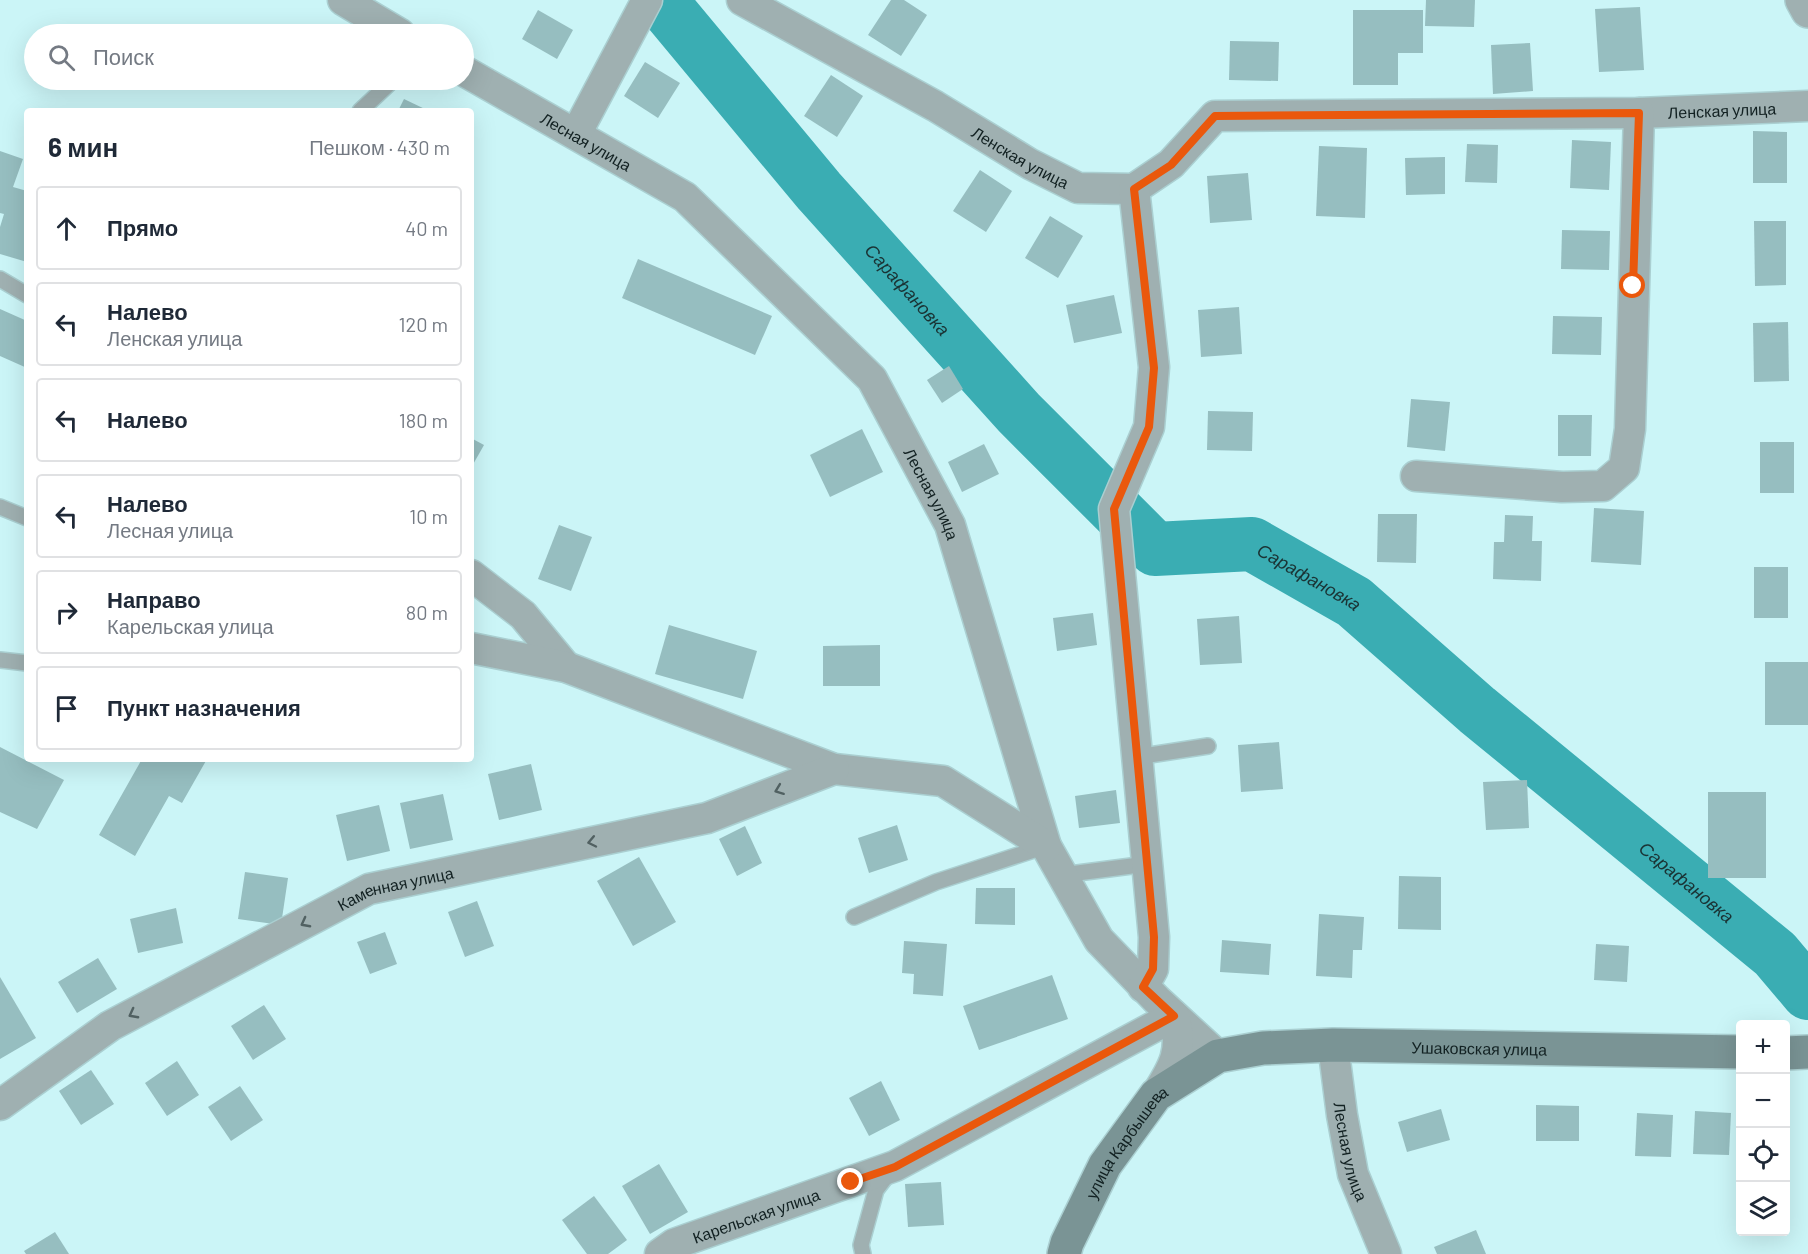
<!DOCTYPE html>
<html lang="ru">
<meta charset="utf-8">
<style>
body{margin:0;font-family:Barlow,sans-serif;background:#f6f6f7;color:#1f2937}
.controls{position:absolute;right:18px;bottom:18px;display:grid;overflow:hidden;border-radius:6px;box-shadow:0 6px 24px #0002}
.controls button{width:54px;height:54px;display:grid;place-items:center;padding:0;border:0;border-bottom:2px solid #e0e1e3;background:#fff;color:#1f2937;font:30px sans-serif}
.stop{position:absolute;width:18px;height:18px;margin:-14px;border:4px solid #ea580c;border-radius:50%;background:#fff}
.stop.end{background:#ea580c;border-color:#fff;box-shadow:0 2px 6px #0008}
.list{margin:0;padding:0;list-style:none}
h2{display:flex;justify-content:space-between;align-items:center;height:78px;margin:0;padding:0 24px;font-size:26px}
h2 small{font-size:20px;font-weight:400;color:#747a83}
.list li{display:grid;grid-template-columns:39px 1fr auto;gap:18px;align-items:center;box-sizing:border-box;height:84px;margin:0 12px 12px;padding:0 12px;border:2px solid #e0e1e3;border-radius:6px}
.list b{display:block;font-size:22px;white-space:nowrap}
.list p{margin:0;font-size:20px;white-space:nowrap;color:#747a83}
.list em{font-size:20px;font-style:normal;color:#747a83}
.icon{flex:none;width:33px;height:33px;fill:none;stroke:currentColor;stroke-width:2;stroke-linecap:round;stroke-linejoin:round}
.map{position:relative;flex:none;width:1808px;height:1254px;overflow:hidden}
.search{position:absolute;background:#fff;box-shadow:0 6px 24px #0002;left:24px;top:24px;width:450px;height:66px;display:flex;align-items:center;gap:15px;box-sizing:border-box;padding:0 21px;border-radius:33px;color:#747a83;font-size:22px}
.panel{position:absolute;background:#fff;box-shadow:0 6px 24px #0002;left:24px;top:108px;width:450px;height:654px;border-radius:6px}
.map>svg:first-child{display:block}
</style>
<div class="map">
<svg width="1808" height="1254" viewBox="0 0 1808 1254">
<rect width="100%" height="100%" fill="#cbf5f7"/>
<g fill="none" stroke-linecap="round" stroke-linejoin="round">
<path stroke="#3aadb3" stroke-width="54" id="s1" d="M660,0L819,191L1019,413L1155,549L1252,544L1354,602L1477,710L1775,954L1808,993"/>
</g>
<g fill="#96bec0">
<path d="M891,0H904L927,15L901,56L868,35Z"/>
<path d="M1426,0H1475L1474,27L1425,26Z"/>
<path d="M1640,7L1644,70L1599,72L1595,9Z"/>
<path d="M538,10L573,30L557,59L522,39Z"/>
<path d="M1353,10H1423V53H1398V85H1353Z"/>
<path d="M282,26L299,34H277Z"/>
<path d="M1230,41L1279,42L1278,81L1229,80Z"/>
<path d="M1530,43L1533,91L1493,94L1491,45Z"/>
<path d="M645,62L680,83L658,118L624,96Z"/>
<path d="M831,75L863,96L837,137L804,116Z"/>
<path d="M404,99L429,111H398Z"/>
<path d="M1753,131L1787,132V183H1753Z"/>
<path d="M1572,140L1611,142L1609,190L1570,188Z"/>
<path d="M1467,144L1498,145L1497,183L1465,182Z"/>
<path d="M1319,146L1367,148L1365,218L1316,216Z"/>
<path d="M0,151L23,159L13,187L27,191V262L0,254V227L4,214L0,213Z"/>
<path d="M1445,157V194L1406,195L1405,158Z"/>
<path d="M980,170L1012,191L986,232L953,211Z"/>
<path d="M1248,173L1252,220L1210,223L1207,176Z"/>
<path d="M1050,216L1083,236L1058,278L1025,258Z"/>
<path d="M1754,221H1786V285L1755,286Z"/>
<path d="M1562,230L1610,231L1609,270L1561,269Z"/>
<path d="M638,259L772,316L755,355L622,298Z"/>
<path d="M1114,295L1122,333L1074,343L1066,305Z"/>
<path d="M1239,307L1242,354L1201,357L1198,310Z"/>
<path d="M0,309L27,321V368L0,356Z"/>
<path d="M1553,316L1602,317L1601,355L1552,354Z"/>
<path d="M1788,322L1789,381L1754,382L1753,323Z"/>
<path d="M949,366L963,389L942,403L927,380Z"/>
<path d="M1411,399L1450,402L1445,451L1407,447Z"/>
<path d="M1208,411L1253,412L1252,451L1207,450Z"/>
<path d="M1558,415H1592L1591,456H1558Z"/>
<path d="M862,429L883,472L830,497L810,455Z"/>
<path d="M471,438L484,445L471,468Z"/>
<rect x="1760" y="442" width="34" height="51"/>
<path d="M984,444L999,474L962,492L948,462Z"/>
<path d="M1594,508L1644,511L1641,565L1591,562Z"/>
<path d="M1378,514H1417L1416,563L1377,562Z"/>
<path d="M1505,515L1533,516L1532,541H1542L1541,581L1493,579L1494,542H1504Z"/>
<path d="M559,525L592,537L571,591L538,579Z"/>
<rect x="1754" y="567" width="34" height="51"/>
<path d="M1093,613L1097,645L1057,651L1053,618Z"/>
<path d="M1239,616L1242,663L1200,665L1197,619Z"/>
<path d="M669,625L757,651L743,699L655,674Z"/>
<path d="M880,645V686H823V646Z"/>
<rect x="1765" y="662" width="43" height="63"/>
<path d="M1279,742L1283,789L1241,792L1238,745Z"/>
<path d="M0,747L64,780L37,829L0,812Z"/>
<path d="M142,759H207L182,803L169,796L135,856L99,835Z"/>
<path d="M531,764L542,810L499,820L488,774Z"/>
<path d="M1527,780L1529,828L1486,830L1483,782Z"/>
<path d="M1116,790L1120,823L1079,828L1075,796Z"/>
<rect x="1708" y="792" width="58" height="86"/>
<path d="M443,794L453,840L410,849L400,803Z"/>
<path d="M379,805L390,851L347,861L336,815Z"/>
<path d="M897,825L908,860L869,873L858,838Z"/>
<path d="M745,826L762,863L737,876L719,839Z"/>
<path d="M639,857L676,922L633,946L597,881Z"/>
<path d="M245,872L288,878L281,925L238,919Z"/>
<path d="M1399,876L1441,877V930L1398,929Z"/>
<path d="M976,888H1015V925L975,924Z"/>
<path d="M477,901L494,946L465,957L448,912Z"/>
<path d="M176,908L183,943L138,953L130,919Z"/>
<path d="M1319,914L1364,917L1362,950H1353L1352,978L1316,976Z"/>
<path d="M385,932L397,964L370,974L357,942Z"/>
<path d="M1222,940L1271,944L1269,975L1220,972Z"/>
<path d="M904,941L947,944L943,996L913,994L914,974L902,973Z"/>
<path d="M1596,944L1629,946L1627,982L1594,980Z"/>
<path d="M98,958L117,989L77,1013L58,982Z"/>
<path d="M1052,975L1068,1019L979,1050L963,1006Z"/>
<path d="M0,977L36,1038L0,1059Z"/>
<path d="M264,1005L286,1039L253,1060L231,1026Z"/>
<path d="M177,1061L199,1095L167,1116L145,1083Z"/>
<path d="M91,1070L114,1104L81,1125L59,1091Z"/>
<path d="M881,1081L900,1120L869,1136L849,1098Z"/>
<path d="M240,1086L263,1120L231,1141L208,1107Z"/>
<path d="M1536,1105L1579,1106V1141H1536Z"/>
<path d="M1441,1109L1450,1140L1407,1152L1398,1122Z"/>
<path d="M1695,1111L1731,1113L1729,1155L1693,1154Z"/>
<path d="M1637,1113L1673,1115L1671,1157L1635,1156Z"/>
<path d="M659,1164L688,1212L650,1234L622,1186Z"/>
<path d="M941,1182L944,1225L908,1227L905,1184Z"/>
<path d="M594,1196L627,1240L608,1254H587L562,1220Z"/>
<path d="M1476,1230L1486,1254H1437L1434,1247Z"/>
<path d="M55,1232L69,1254H26L24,1251Z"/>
</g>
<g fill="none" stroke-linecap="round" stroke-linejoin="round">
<g stroke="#aacfd1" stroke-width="18">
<g id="service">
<path d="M360,111L393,80"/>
<path d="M0,279L27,295"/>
<path d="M0,507L27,518"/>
<path d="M0,660L27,663"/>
<path d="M1137,757L1208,746"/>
<path d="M1062,875L1147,864"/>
<path d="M854,917L936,882L1046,846"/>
<path d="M863,1254L861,1245L876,1190L889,1173"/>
</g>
</g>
<g stroke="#aacfd1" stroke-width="33">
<g id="minor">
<path d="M343,0L400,34"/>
<path id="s2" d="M742,0L935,106L1030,164L1078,188L1134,189L1171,164L1215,116L1639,113L1808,106"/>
<path id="s3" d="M464,71L685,197L872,379L950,525L1046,846L1099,940L1157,1000L1218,1056"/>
<path d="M576,134L647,0"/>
<path d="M1134,189L1154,367L1149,427L1114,509L1154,937L1153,969L1143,987"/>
<path d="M1416,476L1562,487L1603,486L1624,468L1630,429L1639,113"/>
<path d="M471,575L523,615L566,667"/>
<path d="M471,648L566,667L834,769L943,781L1046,846"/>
<path id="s4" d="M1333,1045L1342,1115L1353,1174L1386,1254"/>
<path id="s5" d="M0,1105L110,1026L369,889L707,818L834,769"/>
<path id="s6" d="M660,1254L674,1244L895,1166L1174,1016C1184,1050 1174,1067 1156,1095"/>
</g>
</g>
<g stroke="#aacfd1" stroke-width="36">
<path id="tertiary" d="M1802,0L1808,11"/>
</g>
<g stroke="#aacfd1" stroke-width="36">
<g id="secondary">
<path d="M1786,1053L1808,1052"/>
<path id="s7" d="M1064,1254L1067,1243L1105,1165L1156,1095L1218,1056L1263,1048L1333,1045L1740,1052"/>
</g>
</g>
<use href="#service" stroke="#9fb0b1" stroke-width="15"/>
<use href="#minor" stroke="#9fb0b1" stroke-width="30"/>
<use href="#tertiary" stroke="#9fb0b1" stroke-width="33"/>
<use href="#secondary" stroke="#7a9495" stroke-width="33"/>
</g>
<defs><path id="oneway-chevron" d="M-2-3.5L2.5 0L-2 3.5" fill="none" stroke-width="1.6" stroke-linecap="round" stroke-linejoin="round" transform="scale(1.5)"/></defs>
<g stroke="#516162">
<use href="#oneway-chevron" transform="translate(779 790) rotate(159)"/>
<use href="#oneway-chevron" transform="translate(592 842) rotate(168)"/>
<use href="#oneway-chevron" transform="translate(305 923) rotate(152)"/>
<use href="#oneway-chevron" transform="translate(133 1014) rotate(152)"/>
</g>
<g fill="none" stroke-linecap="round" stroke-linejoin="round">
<path stroke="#ea580c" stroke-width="8" d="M851,1182L895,1167L1174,1016L1143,987L1153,969L1154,937L1114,509L1149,427L1154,368L1134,189L1171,165L1215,116L1639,113L1633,286"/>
</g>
<g text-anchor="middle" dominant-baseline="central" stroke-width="4.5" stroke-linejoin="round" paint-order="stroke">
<g font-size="16" fill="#122122" stroke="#cbf5f7">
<text stroke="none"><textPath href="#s2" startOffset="1058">Ленская улица</textPath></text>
<text stroke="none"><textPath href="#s3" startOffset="141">Лесная улица</textPath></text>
<text stroke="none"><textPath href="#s2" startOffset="320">Ленская улица</textPath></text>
<text stroke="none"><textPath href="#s3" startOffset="645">Лесная улица</textPath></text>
<text stroke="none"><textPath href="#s5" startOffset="454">Каменная улица</textPath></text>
<text stroke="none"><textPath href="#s7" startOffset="520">Ушаковская улица</textPath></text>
<text stroke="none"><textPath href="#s7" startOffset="129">улица Карбышева</textPath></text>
<text stroke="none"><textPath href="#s4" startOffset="108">Лесная улица</textPath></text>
<text stroke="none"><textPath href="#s6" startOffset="104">Карельская улица</textPath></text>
</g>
<g font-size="18" font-style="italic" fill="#1a3334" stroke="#cbf5f7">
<text stroke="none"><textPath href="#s1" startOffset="381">Сарафановка</textPath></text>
<text stroke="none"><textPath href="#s1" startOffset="903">Сарафановка</textPath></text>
<text stroke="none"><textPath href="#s1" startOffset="1389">Сарафановка</textPath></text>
</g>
</g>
</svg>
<div class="controls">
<button>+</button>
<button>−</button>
<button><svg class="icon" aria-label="locate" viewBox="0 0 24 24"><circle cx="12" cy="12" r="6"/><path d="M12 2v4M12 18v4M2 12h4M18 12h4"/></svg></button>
<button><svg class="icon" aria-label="layers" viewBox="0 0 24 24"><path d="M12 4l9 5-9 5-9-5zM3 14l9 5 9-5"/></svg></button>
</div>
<div class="stop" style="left:1633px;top:286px"></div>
<div class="stop end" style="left:851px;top:1182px"></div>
<div class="search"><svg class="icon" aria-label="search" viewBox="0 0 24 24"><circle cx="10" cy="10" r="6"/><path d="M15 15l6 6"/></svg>Поиск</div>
<section class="panel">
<h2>6 мин<small>Пешком · 430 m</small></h2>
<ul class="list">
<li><svg class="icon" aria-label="ahead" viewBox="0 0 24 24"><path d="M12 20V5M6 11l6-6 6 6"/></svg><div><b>Прямо</b></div><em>40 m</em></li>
<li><svg class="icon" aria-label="left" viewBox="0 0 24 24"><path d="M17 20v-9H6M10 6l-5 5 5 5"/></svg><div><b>Налево</b><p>Ленская улица</p></div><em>120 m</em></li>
<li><svg class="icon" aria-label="left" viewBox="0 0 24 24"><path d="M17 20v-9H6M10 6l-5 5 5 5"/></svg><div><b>Налево</b></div><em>180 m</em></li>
<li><svg class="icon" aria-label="left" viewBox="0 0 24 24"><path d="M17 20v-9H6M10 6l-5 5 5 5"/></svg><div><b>Налево</b><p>Лесная улица</p></div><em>10 m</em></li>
<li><svg class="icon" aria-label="right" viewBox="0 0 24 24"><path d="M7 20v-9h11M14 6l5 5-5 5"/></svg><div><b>Направо</b><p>Карельская улица</p></div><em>80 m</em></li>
<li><svg class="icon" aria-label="arrive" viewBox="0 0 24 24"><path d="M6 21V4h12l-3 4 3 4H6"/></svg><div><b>Пункт назначения</b></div></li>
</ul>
</section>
</div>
